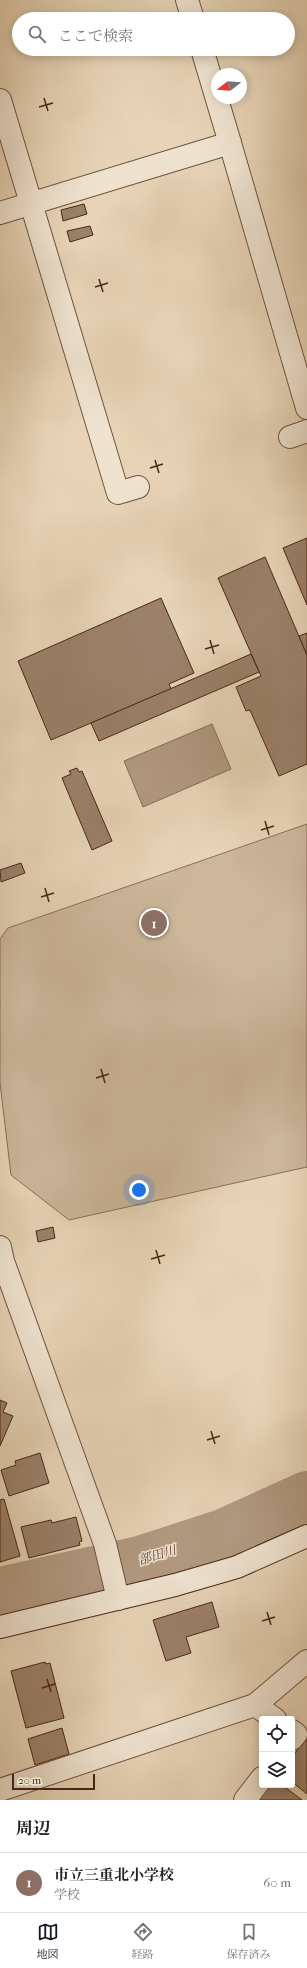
<!DOCTYPE html>
<html lang="ja">
<meta charset="utf-8">
<style>
body{margin:0;font-family:"IM FELL French Canon","Noto Serif JP",serif;background:#f6f6f6;color:#202124}
.controls{position:absolute;right:12px;bottom:12px;display:grid;overflow:hidden;border-radius:4px;box-shadow:0 2px 10px #0003}
.controls button{width:36px;height:36px;display:grid;place-items:center;padding:0;border:0;border-bottom:1px solid #e0e0e0;background:#fff;color:#202124;font:20px sans-serif}
.compass{position:absolute;left:211px;top:68px;width:36px;height:36px;border-radius:50%;background:#fff;box-shadow:0 2px 10px #0003;rotate:253deg}
.scale{position:absolute;left:12px;bottom:10px;width:83px;box-sizing:border-box;padding-left:4px;border:2px solid #492716;border-top:0;font-size:11px;line-height:14px;white-space:nowrap;color:#492716;-webkit-text-stroke:3px #efe3d0;paint-order:stroke}
.you{position:absolute;left:139px;top:1190px;width:14px;height:14px;margin:-10px;border:3px solid #fff;border-radius:50%;background:#1a73e8;box-shadow:0 0 0 6px #1a73e833}
.badge{display:grid;place-items:center;width:26px;height:26px;border-radius:50%;background:#111827;color:#fff;font-size:13px;font-weight:700}
.pin{position:absolute;translate:-50% -50%;border:2px solid #fff;box-shadow:0 1px 4px #0006}
.list{margin:0;padding:0;list-style:none}
h2{display:flex;justify-content:space-between;align-items:center;height:52px;margin:0;padding:0 16px;font-size:17px}
h2 small{font-size:13px;font-weight:400;color:#757577}
.list li{display:grid;grid-template-columns:26px 1fr auto;gap:12px;align-items:center;box-sizing:border-box;height:60px;padding:0 16px;border-top:1px solid #e0e0e0}
.list b{display:block;font-size:15px;white-space:nowrap}
.list p{margin:0;font-size:13px;white-space:nowrap;color:#757577}
.list em{font-size:13px;font-style:normal;color:#757577}
.icon{flex:none;width:22px;height:22px;fill:none;stroke:currentColor;stroke-width:2;stroke-linecap:round;stroke-linejoin:round}
.map{position:relative;flex:none;width:307px;height:1800px;overflow:hidden}
.search{position:absolute;background:#fff;box-shadow:0 2px 10px #0003;left:12px;right:12px;top:12px;height:44px;display:flex;align-items:center;gap:10px;box-sizing:border-box;padding:0 14px;border-radius:22px;color:#757577;font-size:15px}
.sheet{height:112px;background:#fff}
nav{display:flex;justify-content:space-around;align-items:center;box-sizing:border-box;height:56px;border-top:1px solid #e0e0e0;background:#fff;font-size:11px;color:#757577}
nav a{display:grid;justify-items:center;gap:2px}
nav .on{color:#111827}
.map>svg:first-child{display:block}
</style>
<div class="map">
<svg width="307" height="1800" viewBox="0 0 307 1800">
<rect width="100%" height="100%" fill="#e7d4b6"/>
<filter id="stains"><feTurbulence type="fractalNoise" baseFrequency=".005" numOctaves="4"/><feColorMatrix values="0 0 0 0 .2 0 0 0 0 .09 0 0 0 0 .02 0 0 0 .5 -.17"/></filter>
<radialGradient id="worn" r=".72"><stop offset=".6" stop-color="#630" stop-opacity="0"/><stop offset="1" stop-color="#630" stop-opacity=".3"/></radialGradient>
<path fill="#ccb79b" stroke="#8a6f58" d="M307,824V1167L69,1220L11,1175L0,1083V939L8,928Z"/>
<path fill="#b19980" stroke="#876b56" d="M212,724L231,769L143,807L124,761Z"/>
<g fill="none" stroke-linecap="round" stroke-linejoin="round">
<path stroke="#b19980" stroke-width="50" d="M0,1592L140,1561L223,1534L307,1496"/>
</g>
<g fill="#9b8169" stroke="#492716">
<path d="M84,204L87,214L63,221L61,210Z"/>
<path d="M90,226L93,235L70,242L67,231Z"/>
<path d="M307,538V605L283,548Z"/>
<path d="M265,557L307,655V764L279,776L250,710L246,711L236,687L261,676L218,578Z"/>
<path d="M161,598L194,673L169,684L171,689L51,740L18,661Z"/>
<path d="M307,633V655L299,636Z"/>
<path d="M251,654L259,672L99,741L91,723Z"/>
<path d="M77,768L79,772L82,771L112,841L92,850L62,778L71,774L69,771Z"/>
<path d="M21,863L25,873L1,882L0,870Z"/>
<path d="M53,1227L55,1238L38,1242L36,1231Z"/>
<path d="M0,1400L7,1403L3,1412L13,1416L0,1446Z"/>
<path d="M40,1453L49,1483L9,1496L1,1470L16,1465L15,1461Z"/>
<path d="M4,1499L20,1556L0,1562V1500Z"/>
<path d="M76,1517L82,1541L79,1542L80,1545L29,1558L21,1527L51,1520L52,1523Z"/>
<path d="M212,1602L219,1627L186,1637L191,1653L166,1661L153,1620Z"/>
<path d="M45,1662L46,1664L50,1663L64,1718L26,1728L11,1671Z"/>
<path d="M62,1728L69,1754L35,1765L28,1739Z"/>
<path d="M307,1738V1794L292,1782V1757Z"/>
<path d="M270,1785H282L302,1800H258Z"/>
</g>
<g fill="none" stroke-linecap="round" stroke-linejoin="round">
<g stroke="#70523e" stroke-width="24">
<g id="street">
<path d="M187,0L193,19"/>
<path d="M0,100L118,493L138,487"/>
<path d="M230,143L307,408"/>
<path d="M0,213L230,143L202,49"/>
<path d="M290,437L307,431"/>
<path d="M0,1247L3,1261L105,1544L118,1599"/>
<path d="M275,1719L255,1705L307,1661"/>
<path d="M292,1731L296,1734L292,1739"/>
<path d="M0,1790L255,1705"/>
<path d="M245,1800L262,1778"/>
</g>
</g>
<g stroke="#492716" stroke-width="24">
<path id="secondary" d="M0,1627L175,1585L237,1567L307,1536"/>
</g>
<use href="#street" stroke="#efe3d0" stroke-width="22"/>
<use href="#secondary" stroke="#efe3d0" stroke-width="22"/>
</g>
<path fill="none" stroke="#492716" stroke-width="1.5" d="M44,98L48,111M39,107L53,103M99,279L103,292M95,287L108,283M155,460L159,473M150,468L163,464M210,640L214,654M205,649L219,645M265,821L269,835M261,830L274,826M45,888L49,902M41,897L54,893M101,1069L105,1083M96,1078L109,1074M156,1250L160,1264M151,1259L165,1255M211,1431L215,1444M207,1440L220,1436M267,1612L271,1625M262,1621L275,1617M47,1679L51,1692M42,1688L55,1684"/>
<g text-anchor="middle" dominant-baseline="central" stroke-width="3" stroke-linejoin="round" paint-order="stroke">
<g font-size="13" font-style="italic" fill="#634430" stroke="#efe3d0">
<text transform="translate(157 1555) rotate(-17)">部田川</text>
</g>
</g>
<rect width="100%" height="100%" filter="url(#stains)"/>
<rect width="100%" height="100%" fill="url(#worn)"/>
</svg>
<div class="controls">
<button><svg class="icon" aria-label="locate" viewBox="0 0 24 24"><circle cx="12" cy="12" r="6"/><path d="M12 2v4M12 18v4M2 12h4M18 12h4"/></svg></button>
<button><svg class="icon" aria-label="layers" viewBox="0 0 24 24"><path d="M12 4l9 5-9 5-9-5zM3 14l9 5 9-5"/></svg></button>
</div>
<svg class="compass" viewBox="-18 -18 36 36"><path d="M0-13l5 13h-10z" fill="#e53935"/><path d="M0 13l5-13h-10z" fill="#757577"/></svg>
<div class="scale">20 m</div>
<div class="you"></div>
<div class="pin badge" style="left:154px;top:923px;background:#8d6e63">1</div>
<div class="search"><svg class="icon" aria-label="search" viewBox="0 0 24 24"><circle cx="10" cy="10" r="6"/><path d="M15 15l6 6"/></svg>ここで検索</div>
</div>
<section class="sheet">
<h2>周辺<small></small></h2>
<ul class="list">
<li><span class="badge" style="background:#8d6e63">1</span><div><b>市立三重北小学校</b><p>学校</p></div><em>60 m</em></li>
</ul>
</section>
<nav>
<a class="on"><svg class="icon" aria-label="map" viewBox="0 0 24 24"><path d="M3 6l6-2 6 2 6-2v14l-6 2-6-2-6 2zM9 4v14M15 6v14"/></svg>地図</a>
<a><svg class="icon" aria-label="directions" viewBox="0 0 24 24"><path d="M12 3l9 9-9 9-9-9zM9 14v-3h6M13 9l2 2-2 2"/></svg>経路</a>
<a><svg class="icon" aria-label="saved" viewBox="0 0 24 24"><path d="M7 4h10v16l-5-4-5 4z"/></svg>保存済み</a>
</nav>
